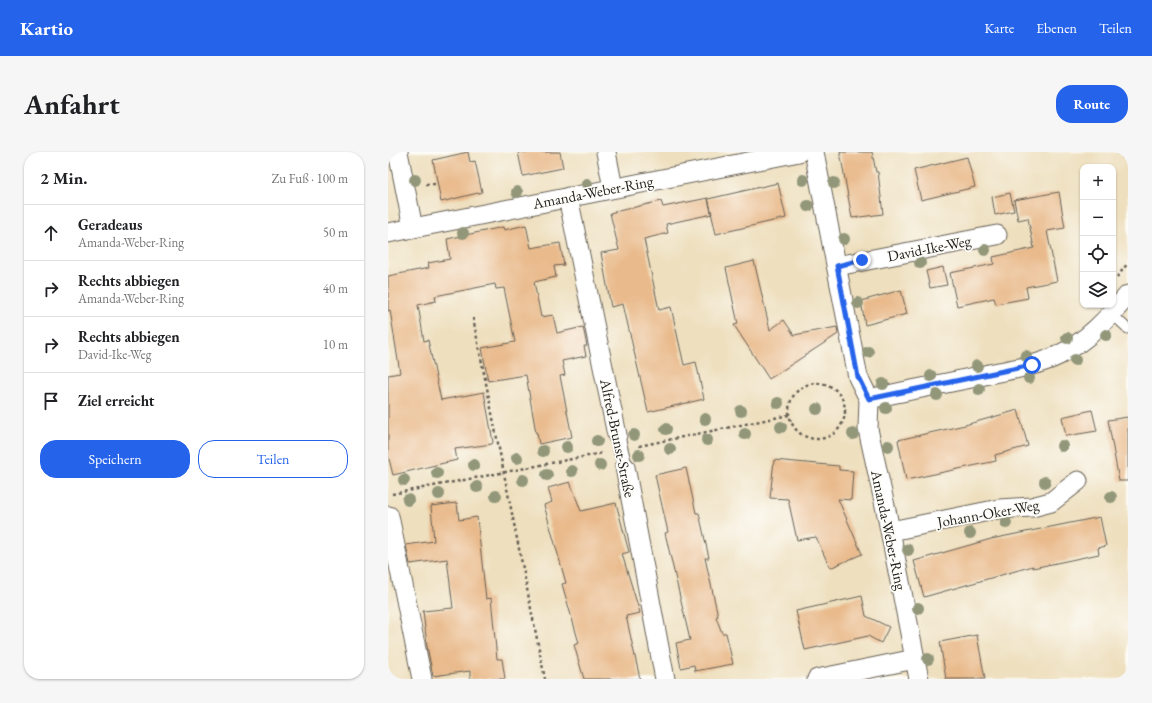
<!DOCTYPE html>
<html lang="de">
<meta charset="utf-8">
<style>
body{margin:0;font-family:"EB Garamond",serif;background:#f6f6f6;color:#202124}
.controls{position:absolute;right:12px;top:12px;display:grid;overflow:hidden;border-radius:8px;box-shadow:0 1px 3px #0004}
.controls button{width:36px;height:36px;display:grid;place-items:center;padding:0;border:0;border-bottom:1px solid #e0e0e0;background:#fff;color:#202124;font:20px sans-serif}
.stop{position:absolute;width:12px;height:12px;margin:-9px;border:3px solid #2563eb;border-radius:50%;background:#fff}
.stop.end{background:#2563eb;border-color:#fff;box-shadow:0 1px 4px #0008}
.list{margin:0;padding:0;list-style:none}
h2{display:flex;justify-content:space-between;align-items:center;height:52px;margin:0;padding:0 16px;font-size:17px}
h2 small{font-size:13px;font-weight:400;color:#757577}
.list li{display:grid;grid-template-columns:26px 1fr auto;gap:12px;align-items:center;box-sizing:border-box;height:56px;padding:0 16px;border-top:1px solid #e0e0e0}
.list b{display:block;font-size:15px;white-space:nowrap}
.list p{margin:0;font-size:13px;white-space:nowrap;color:#757577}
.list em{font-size:13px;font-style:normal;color:#757577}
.actions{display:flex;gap:8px;padding:12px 16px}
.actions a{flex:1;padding:9px 0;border:1px solid #2563eb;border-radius:16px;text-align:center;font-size:14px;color:#2563eb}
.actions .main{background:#2563eb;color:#fff}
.icon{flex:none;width:22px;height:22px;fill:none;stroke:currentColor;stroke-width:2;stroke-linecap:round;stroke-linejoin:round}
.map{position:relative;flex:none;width:740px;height:527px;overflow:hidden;border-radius:16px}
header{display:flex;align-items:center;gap:24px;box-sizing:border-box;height:56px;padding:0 20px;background:#2563eb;color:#fff}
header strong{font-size:19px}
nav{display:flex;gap:22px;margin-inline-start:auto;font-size:14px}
.intro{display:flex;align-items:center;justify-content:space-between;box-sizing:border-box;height:96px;padding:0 24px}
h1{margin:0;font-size:28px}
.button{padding:10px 18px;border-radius:16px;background:#2563eb;color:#fff;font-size:14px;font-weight:700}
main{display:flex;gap:24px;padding:0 24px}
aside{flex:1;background:#fff;border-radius:16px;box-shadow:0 1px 3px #0004}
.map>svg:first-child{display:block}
</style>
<header>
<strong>Kartio</strong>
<nav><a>Karte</a><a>Ebenen</a><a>Teilen</a></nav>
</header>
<div class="intro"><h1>Anfahrt</h1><a class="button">Route</a></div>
<main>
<aside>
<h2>2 Min.<small>Zu Fuß · 100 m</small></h2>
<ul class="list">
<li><svg class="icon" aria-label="ahead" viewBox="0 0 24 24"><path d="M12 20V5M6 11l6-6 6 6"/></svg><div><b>Geradeaus</b><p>Amanda-Weber-Ring</p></div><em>50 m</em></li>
<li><svg class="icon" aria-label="right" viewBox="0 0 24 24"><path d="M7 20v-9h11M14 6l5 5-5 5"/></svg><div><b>Rechts abbiegen</b><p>Amanda-Weber-Ring</p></div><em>40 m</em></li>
<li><svg class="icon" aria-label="right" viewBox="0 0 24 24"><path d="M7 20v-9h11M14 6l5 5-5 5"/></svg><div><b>Rechts abbiegen</b><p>David-Ike-Weg</p></div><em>10 m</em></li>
<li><svg class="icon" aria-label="arrive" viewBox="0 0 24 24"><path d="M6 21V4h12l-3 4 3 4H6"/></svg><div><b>Ziel erreicht</b></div></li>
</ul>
<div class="actions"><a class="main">Speichern</a><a>Teilen</a></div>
</aside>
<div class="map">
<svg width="740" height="527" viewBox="0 0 740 527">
<rect width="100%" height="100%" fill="#fdfcf7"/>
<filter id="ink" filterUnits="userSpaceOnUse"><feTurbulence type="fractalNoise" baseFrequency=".025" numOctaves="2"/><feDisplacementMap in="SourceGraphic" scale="8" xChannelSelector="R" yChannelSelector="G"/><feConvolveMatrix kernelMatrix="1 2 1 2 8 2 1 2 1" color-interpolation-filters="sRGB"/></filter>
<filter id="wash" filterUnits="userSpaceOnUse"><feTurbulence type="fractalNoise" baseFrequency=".012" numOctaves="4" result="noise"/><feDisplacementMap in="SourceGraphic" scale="16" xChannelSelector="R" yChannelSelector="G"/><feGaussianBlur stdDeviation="0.9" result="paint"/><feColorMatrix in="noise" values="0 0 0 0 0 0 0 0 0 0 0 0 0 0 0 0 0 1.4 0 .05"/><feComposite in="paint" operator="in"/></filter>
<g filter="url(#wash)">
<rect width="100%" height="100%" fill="#eedfbe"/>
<g id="blocks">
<g fill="#e9ba8b">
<path d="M80,0L82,10L87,9L94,40L53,50L45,8Z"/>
<path d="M130,0H172L175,16L135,24Z"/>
<path d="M452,0H484L488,20H490L495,62L464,66Z"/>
<path d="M579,5L587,35L533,48L526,18Z"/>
<path d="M390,31L398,66L328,82L320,47Z"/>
<path d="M671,40L677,76L659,79L669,129L638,135L640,146L608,152L606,146L569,154L562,121L606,112L605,105L646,96L640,66L630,68L626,48Z"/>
<path d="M622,41L626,59L607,63L604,45Z"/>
<path d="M320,46L324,62L278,72L280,81L256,87L271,158L283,155L296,213L308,210L316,247L260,260L235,152L223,155L213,101L231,98L222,61L273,49L275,55Z"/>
<path d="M138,73L143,96L172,91L176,113L166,114L168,125L146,130L153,165L165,163L169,181L195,175L199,194H196L198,204L174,209L177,223L172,224L184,285L151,292L149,281H148L138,223L100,229L94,196L127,190L116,136L108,137L107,132L47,144L48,149L30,153L36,189L40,188L53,248L96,240L105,290L104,292L67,297L69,308L5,323L0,303V223L12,221L2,158L0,159V124L41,116L40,111L62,107L59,87L115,75L116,78Z"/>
<path d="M366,109L382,178L396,168L406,183L449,175L450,182L381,227L346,173L350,172L338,116Z"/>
<path d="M555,115L559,133L542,136L538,119Z"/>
<path d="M513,138L519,162L477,173L473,149Z"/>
<path d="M630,258L640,294L607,303L608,309L518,328L510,288L577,273Z"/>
<path d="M704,258L709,279L678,284L674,265Z"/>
<path d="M740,265V329H731L720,268Z"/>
<path d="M386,308L451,314V318L465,319L463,348L450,347L474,402L442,416L428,385L409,388L400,347L382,346Z"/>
<path d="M298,316L308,361H311L321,406H317L330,464L328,465L334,481H338L345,512L307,519L306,513L293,516L288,491L302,488L277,381L280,380L267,323Z"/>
<path d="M182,330L193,359L228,351L241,400L234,402L252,461L238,464L252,527H196L186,493L191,491L174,432L178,431L156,353L164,350L160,336Z"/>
<path d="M69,351L71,368L89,365L98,447L103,446L109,507H114L117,527H82V519L45,524L39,494L35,459L65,456L59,407L22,412L18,393L46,389L43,354Z"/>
<path d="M712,365L718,394L710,396L711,402L645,416V414L536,445L526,409L603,387Z"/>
<path d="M474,444L478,464L501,475L493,491L480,484L417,498L408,459Z"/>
<path d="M589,483L597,527H558L552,490Z"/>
</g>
</g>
</g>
<g filter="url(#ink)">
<use href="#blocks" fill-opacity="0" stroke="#666055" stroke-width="1"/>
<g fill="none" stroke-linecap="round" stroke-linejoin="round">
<g stroke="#666055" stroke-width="11">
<path id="service" d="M724,162L740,177"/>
</g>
<g stroke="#666055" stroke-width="16">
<path id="pedestrian" d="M229,283L237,315"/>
</g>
<g stroke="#666055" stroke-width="21">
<g id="minor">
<path d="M10,0L25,76"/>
<path d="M218,0L225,36"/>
<path d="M426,0L470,225L481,247L480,277L499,363L527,507L429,527"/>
<path d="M180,45L229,283"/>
<path d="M0,81L411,0"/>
<path d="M449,114L609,83"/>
<path d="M481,247C521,238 561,231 601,222C625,217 649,214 671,203C698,190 721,165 740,143"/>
<path d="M237,315L277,527"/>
<path d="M1,364L34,527"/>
<path d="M503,379L611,357L644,355L663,350L690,329"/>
<path d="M527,507L531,527"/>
</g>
</g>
<g stroke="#666055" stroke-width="2.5" stroke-dasharray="3 3" stroke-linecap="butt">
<path d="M729,0L740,9"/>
<path d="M38,32H47"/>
<path d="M729,125L740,111"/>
<path d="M85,166L157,527"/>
<circle cx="429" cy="259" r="28"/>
<path d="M251,294L401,263"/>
<path d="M4,342L215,301"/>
</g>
<use href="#service" stroke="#fff" stroke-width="9"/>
<use href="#pedestrian" stroke="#fff" stroke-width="14"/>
<use href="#minor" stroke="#fff" stroke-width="19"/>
</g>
<g fill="#92977a">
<circle cx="27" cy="28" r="6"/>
<circle cx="415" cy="28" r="6"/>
<circle cx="446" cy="31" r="6"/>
<circle cx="199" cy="32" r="6"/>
<circle cx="129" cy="40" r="6"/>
<circle cx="420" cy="54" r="6"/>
<circle cx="75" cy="81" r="6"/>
<circle cx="456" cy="87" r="6"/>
<circle cx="597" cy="98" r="6"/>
<circle cx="532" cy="111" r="6"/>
<circle cx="470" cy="151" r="6"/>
<circle cx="718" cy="183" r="6"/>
<circle cx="679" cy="186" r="6"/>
<circle cx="480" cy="200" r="6"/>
<circle cx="638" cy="204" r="6"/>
<circle cx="687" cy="208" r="6"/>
<circle cx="589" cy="214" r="6"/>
<circle cx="543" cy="224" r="6"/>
<circle cx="641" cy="226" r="6"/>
<circle cx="495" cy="232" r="6"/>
<circle cx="591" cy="237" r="6"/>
<circle cx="549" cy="243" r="6"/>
<circle cx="390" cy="251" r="6"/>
<circle cx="498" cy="256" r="6"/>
<circle cx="429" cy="257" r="6"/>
<circle cx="353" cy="259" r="6"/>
<circle cx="317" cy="267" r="6"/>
<circle cx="393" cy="275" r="6"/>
<circle cx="278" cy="277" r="6"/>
<circle cx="357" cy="282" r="6"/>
<circle cx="465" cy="282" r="6"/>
<circle cx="246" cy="283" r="6"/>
<circle cx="319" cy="288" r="6"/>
<circle cx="209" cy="289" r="6"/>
<circle cx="500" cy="294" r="6"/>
<circle cx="674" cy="294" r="6"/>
<circle cx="179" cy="295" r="6"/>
<circle cx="282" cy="297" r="6"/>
<circle cx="155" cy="299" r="6"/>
<circle cx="251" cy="303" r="6"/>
<circle cx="129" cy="306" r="6"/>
<circle cx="86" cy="313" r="6"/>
<circle cx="212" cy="313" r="6"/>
<circle cx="184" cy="319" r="6"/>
<circle cx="49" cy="321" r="6"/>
<circle cx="159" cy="323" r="6"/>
<circle cx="16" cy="328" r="6"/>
<circle cx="135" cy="328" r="6"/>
<circle cx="657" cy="330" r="6"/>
<circle cx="89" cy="335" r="6"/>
<circle cx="51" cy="342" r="6"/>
<circle cx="108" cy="344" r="6"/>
<circle cx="723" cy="345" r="6"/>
<circle cx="20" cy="348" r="6"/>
<circle cx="618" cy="371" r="6"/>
<circle cx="582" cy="381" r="6"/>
<circle cx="520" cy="398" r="6"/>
<circle cx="530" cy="456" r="6"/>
<circle cx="540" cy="507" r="6"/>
</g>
</g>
<g fill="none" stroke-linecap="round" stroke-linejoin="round" filter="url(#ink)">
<path stroke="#2563eb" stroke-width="5" d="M474,108L449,114L470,225L481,247L644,213"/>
</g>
<g text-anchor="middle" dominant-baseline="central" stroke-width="3.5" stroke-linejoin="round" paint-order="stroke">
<g font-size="15" fill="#1c1c1c" stroke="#fdfcf7">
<text transform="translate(205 40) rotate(-11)">Amanda-Weber-Ring</text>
<text transform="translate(541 96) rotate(-11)">David-Ike-Weg</text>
<text transform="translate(230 286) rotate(78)">Alfred-Brunst-Straße</text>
<text transform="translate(600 361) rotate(-10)">Johann-Oker-Weg</text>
<text transform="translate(501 378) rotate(78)">Amanda-Weber-Ring</text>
</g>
</g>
</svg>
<div class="controls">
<button>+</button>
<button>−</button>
<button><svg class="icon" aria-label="locate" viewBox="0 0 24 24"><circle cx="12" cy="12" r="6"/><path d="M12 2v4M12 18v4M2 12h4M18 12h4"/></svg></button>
<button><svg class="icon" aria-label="layers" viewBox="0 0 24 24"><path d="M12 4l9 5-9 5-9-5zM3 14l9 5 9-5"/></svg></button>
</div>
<div class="stop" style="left:644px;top:213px"></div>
<div class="stop end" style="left:474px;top:108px"></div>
</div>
</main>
